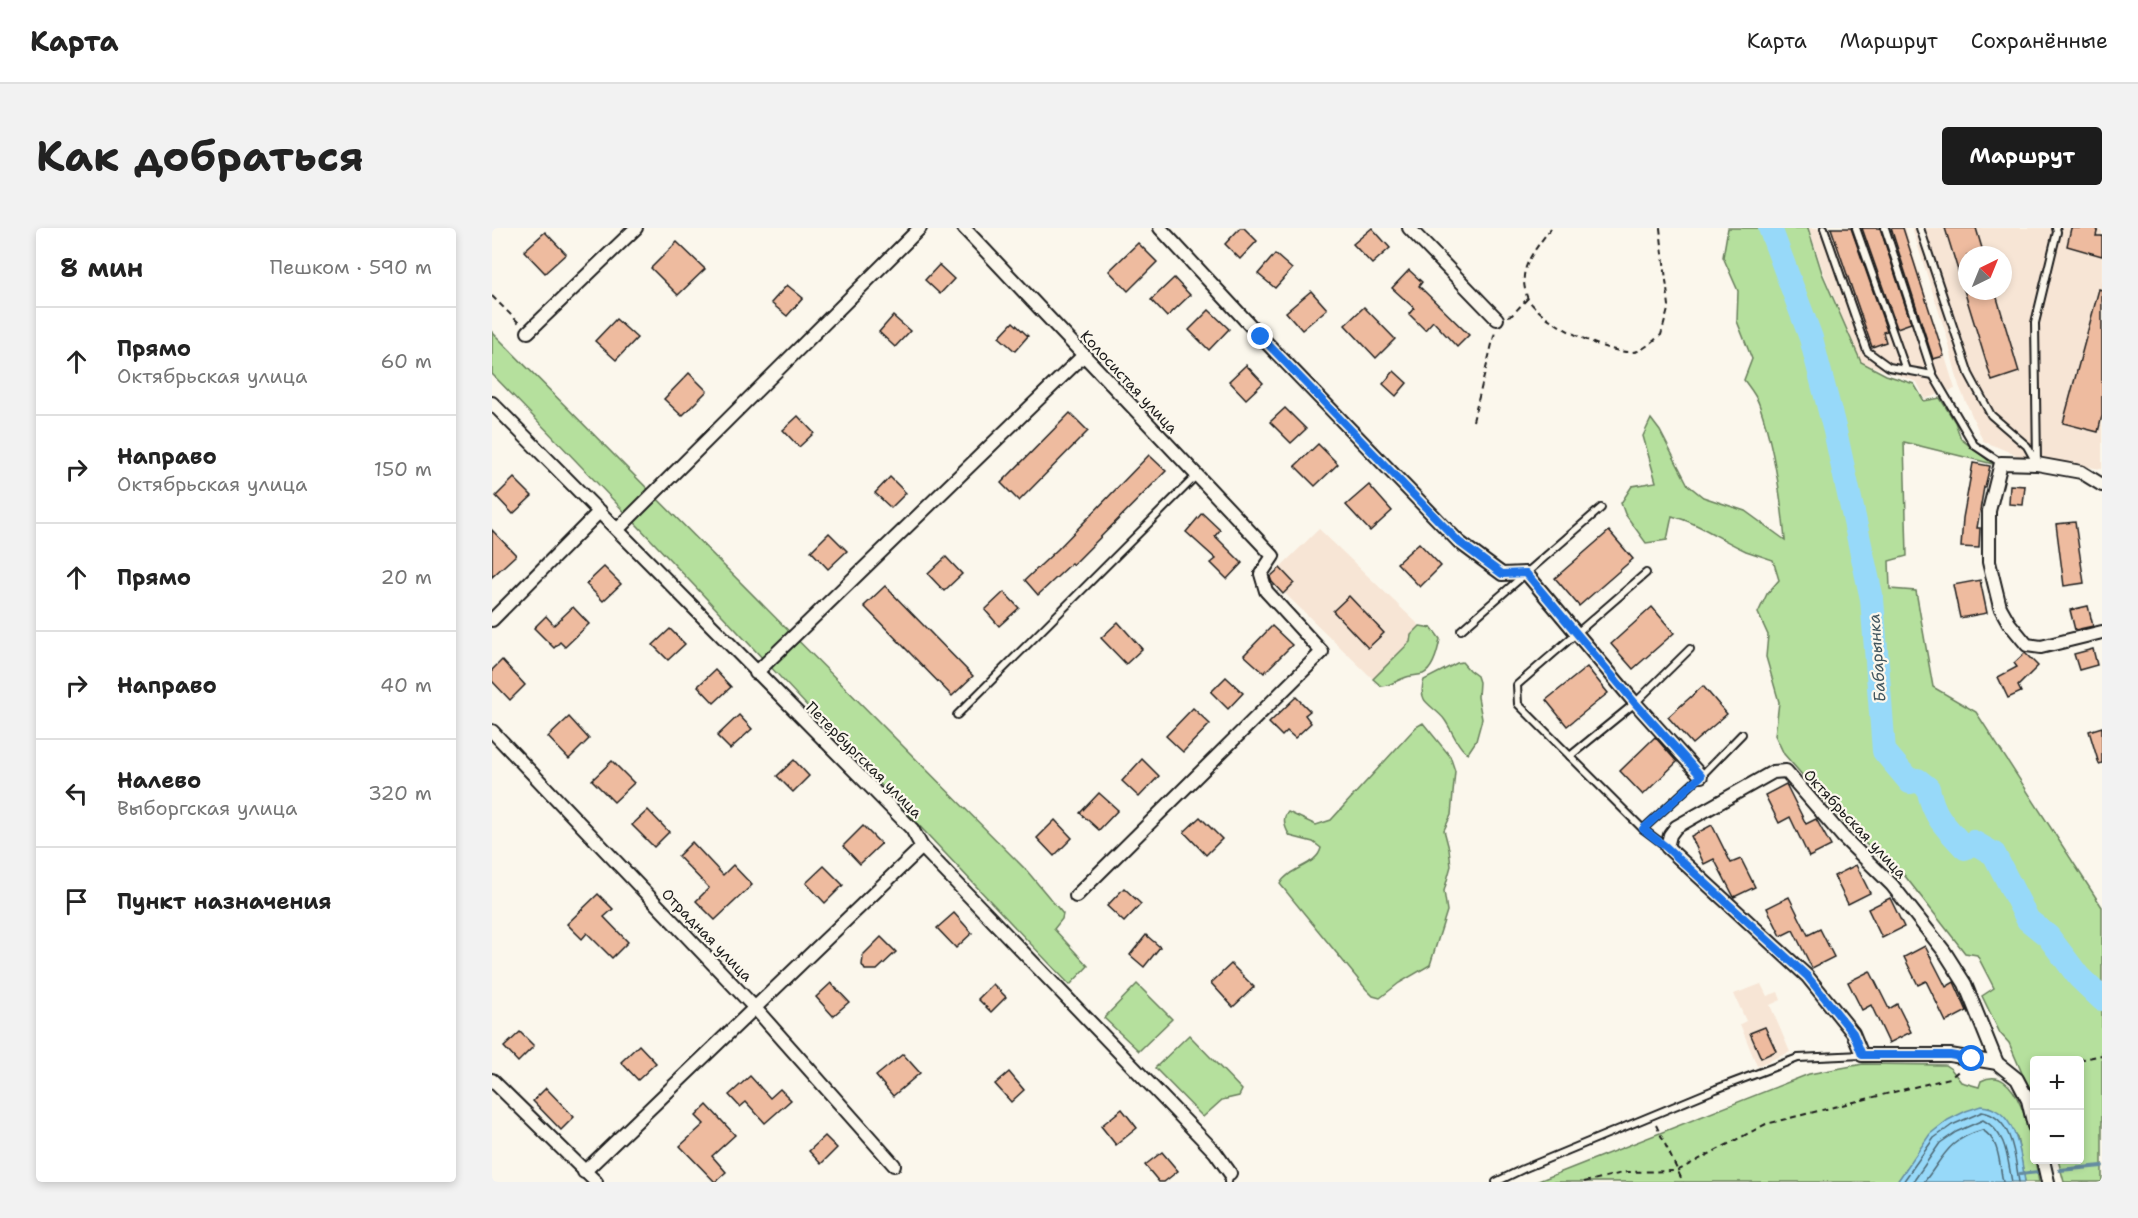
<!DOCTYPE html>
<html lang="ru">
<meta charset="utf-8">
<style>
body{margin:0;font-family:"Shantell Sans",sans-serif;background:#f2f2f2;color:#222}
.controls{position:absolute;right:18px;bottom:18px;display:grid;overflow:hidden;border-radius:6px;box-shadow:0 3px 9px #0003}
.controls button{width:54px;height:54px;display:grid;place-items:center;padding:0;border:0;border-bottom:2px solid #e0e0e0;background:#fff;color:#222;font:30px sans-serif}
.compass{position:absolute;left:1466px;top:18px;width:54px;height:54px;border-radius:50%;background:#fff;box-shadow:0 3px 9px #0003;rotate:43deg}
.stop{position:absolute;width:18px;height:18px;margin:-14px;border:4px solid #1a73e8;border-radius:50%;background:#fff}
.stop.end{background:#1a73e8;border-color:#fff;box-shadow:0 2px 6px #0008}
.list{margin:0;padding:0;list-style:none}
h2{display:flex;justify-content:space-between;align-items:center;height:78px;margin:0;padding:0 24px;font-size:26px}
h2 small{font-size:20px;font-weight:400;color:#767676}
.list li{display:grid;grid-template-columns:39px 1fr auto;gap:18px;align-items:center;box-sizing:border-box;height:108px;padding:0 24px;border-top:2px solid #e0e0e0}
.list b{display:block;font-size:22px;white-space:nowrap}
.list p{margin:0;font-size:20px;white-space:nowrap;color:#767676}
.list em{font-size:20px;font-style:normal;color:#767676}
.icon{flex:none;width:33px;height:33px;fill:none;stroke:currentColor;stroke-width:2;stroke-linecap:round;stroke-linejoin:round}
.map{position:relative;flex:none;width:1610px;height:954px;overflow:hidden;border-radius:6px}
header{display:flex;align-items:center;gap:36px;box-sizing:border-box;height:84px;padding:0 30px;background:#fff;border-bottom:2px solid #e0e0e0}
header strong{font-size:28px}
nav{display:flex;gap:33px;margin-inline-start:auto;font-size:21px}
.intro{display:flex;align-items:center;justify-content:space-between;box-sizing:border-box;height:144px;padding:0 36px}
h1{margin:0;font-size:42px}
.button{padding:15px 27px;border-radius:6px;background:#1c1c1c;color:#fff;font-size:21px;font-weight:700}
main{display:flex;gap:36px;padding:0 36px}
aside{flex:1;background:#fff;border-radius:6px;box-shadow:0 3px 9px #0003}
.map>svg:first-child{display:block}
</style>
<header>
<strong>Карта</strong>
<nav><a>Карта</a><a>Маршрут</a><a>Сохранённые</a></nav>
</header>
<div class="intro"><h1>Как добраться</h1><a class="button">Маршрут</a></div>
<main>
<aside>
<h2>8 мин<small>Пешком · 590 m</small></h2>
<ul class="list">
<li><svg class="icon" aria-label="ahead" viewBox="0 0 24 24"><path d="M12 20V5M6 11l6-6 6 6"/></svg><div><b>Прямо</b><p>Октябрьская улица</p></div><em>60 m</em></li>
<li><svg class="icon" aria-label="right" viewBox="0 0 24 24"><path d="M7 20v-9h11M14 6l5 5-5 5"/></svg><div><b>Направо</b><p>Октябрьская улица</p></div><em>150 m</em></li>
<li><svg class="icon" aria-label="ahead" viewBox="0 0 24 24"><path d="M12 20V5M6 11l6-6 6 6"/></svg><div><b>Прямо</b></div><em>20 m</em></li>
<li><svg class="icon" aria-label="right" viewBox="0 0 24 24"><path d="M7 20v-9h11M14 6l5 5-5 5"/></svg><div><b>Направо</b></div><em>40 m</em></li>
<li><svg class="icon" aria-label="left" viewBox="0 0 24 24"><path d="M17 20v-9H6M10 6l-5 5 5 5"/></svg><div><b>Налево</b><p>Выборгская улица</p></div><em>320 m</em></li>
<li><svg class="icon" aria-label="arrive" viewBox="0 0 24 24"><path d="M6 21V4h12l-3 4 3 4H6"/></svg><div><b>Пункт назначения</b></div></li>
</ul>
</aside>
<div class="map">
<svg width="1610" height="954" viewBox="0 0 1610 954">
<rect width="100%" height="100%" fill="#fbf7ec"/>
<filter id="ink" filterUnits="userSpaceOnUse"><feTurbulence type="fractalNoise" baseFrequency=".0167" numOctaves="2"/><feDisplacementMap in="SourceGraphic" scale="12" xChannelSelector="R" yChannelSelector="G"/><feConvolveMatrix kernelMatrix="1 2 1 2 8 2 1 2 1" color-interpolation-filters="sRGB"/></filter>
<g filter="url(#ink)">
<g fill="#f7e5d5" fill-rule="evenodd">
<path d="M1317,0H1413L1463,161L1433,171L1425,154L1369,134L1331,43Z"/>
<path d="M1420,0H1610V241L1529,229L1491,213L1467,158L1455,109ZM1475,27H1511V63H1475Z"/>
<path d="M827,301L928,398L919,407L918,414L881,451L777,350Z"/>
<path d="M1269,756L1275,768L1286,764L1289,772L1278,777L1298,824L1265,838L1248,796L1254,793L1242,766Z"/>
</g>
<g fill="#b5e09d" stroke="#687e5c" stroke-width="1.5">
<path d="M1236,0H1316L1330,45L1369,134L1394,147L1422,156L1432,173L1448,170L1463,194L1469,211L1501,236L1412,214L1415,328L1397,333L1398,361L1424,363L1441,459L1484,484L1610,679V954H1572L1566,932H1588V832H1542V873L1517,815L1508,805L1490,768L1502,760L1485,727L1473,725L1409,643L1398,639L1352,595L1292,526L1283,507L1287,474L1274,429L1276,407L1266,385L1275,366L1287,352L1281,332C1272,329 1263,326 1254,323C1229,312 1207,295 1180,288L1175,312L1154,315L1133,286L1129,275L1140,258L1164,254L1151,208L1159,191L1168,203L1196,257L1211,269L1253,283L1293,312C1289,267 1282,219 1267,176C1264,167 1257,159 1252,152L1260,131L1245,93L1246,63L1231,29Z"/>
<path d="M0,104L535,643L571,686L570,691L562,701L596,738L578,757C384,555 196,346 0,146Z"/>
<path d="M928,398L940,400L948,411C946,422 942,441 931,446C925,448 918,447 912,450C903,453 899,458 889,458L881,451L918,414L919,407Z"/>
<path d="M970,434L977,442L985,448L987,454L986,469L990,491L984,513L976,525C967,522 959,500 952,491C947,484 934,476 932,471C929,465 930,458 932,452L965,435Z"/>
<path d="M931,495L958,528L963,543L959,587L952,602L957,621L959,638L952,663L955,683L938,737L907,755L888,770L881,768L874,761L788,656C797,639 825,638 829,620L821,614L798,608C793,600 789,591 796,584L824,597L839,592L924,499Z"/>
<path d="M645,756L680,791L647,823L612,790Z"/>
<path d="M697,807L750,862L747,868L730,872L711,889L663,840Z"/>
<path d="M1371,836L1453,837L1459,841L1469,854L1487,859L1489,853C1531,831 1542,929 1547,954H1533L1525,909L1509,887L1497,879L1417,938L1405,954H1044L1317,846Z"/>
</g>
<path fill="#97d9f9" stroke="#668da1" stroke-width="1.5" d="M1489,878C1525,880 1529,927 1533,954H1405L1438,906L1456,892L1474,883Z"/>
<g fill="none" stroke-linecap="round" stroke-linejoin="round">
<g stroke="#4d6874" stroke-width="1.5">
<path d="M1411,954L1442,910L1460,897L1490,884C1521,889 1523,930 1527,954"/>
<path d="M1421,954L1448,915L1464,904L1491,892C1515,905 1515,929 1520,954"/>
<path d="M1432,954C1452,929 1455,912 1490,902C1508,911 1507,936 1511,954"/>
</g>
<g stroke="#668da1" stroke-width="4">
<path d="M1568,942L1610,938"/>
<path d="M1528,946L1546,944"/>
</g>
<path stroke="#97d9f9" stroke-width="24" d="M1278,0L1319,110L1343,203L1380,371L1392,523L1418,554L1426,552L1436,560C1442,590 1453,598 1473,620L1481,614L1502,626L1536,692L1556,708L1587,749L1610,771"/>
</g>
<g fill="#eebb9f" stroke="#1c1c1c" stroke-width="1.5">
<path d="M748,0H752L765,13L748,31L733,16Z"/>
<path d="M880,0L898,20L880,36L861,16Z"/>
<path d="M1339,0H1359L1395,103L1391,104L1394,114L1380,119Z"/>
<path d="M1370,0H1388L1419,95L1405,100Z"/>
<path d="M1399,0H1411L1452,128L1441,131Z"/>
<path d="M1453,0H1484L1492,27H1475V63H1473H1503L1527,144L1500,153Z"/>
<path d="M1579,0H1606L1604,8H1610V28L1575,18Z"/>
<path d="M53,4L74,26L53,45L32,23Z"/>
<path d="M185,14L213,41L186,67L159,40Z"/>
<path d="M646,15L665,34L636,63L617,43Z"/>
<path d="M783,26L800,41L783,60L766,46Z"/>
<path d="M447,37L462,51L448,66L433,52Z"/>
<path d="M917,42L930,54L927,58L977,107L965,119L941,93L933,102L917,86L922,80L900,60Z"/>
<path d="M682,50L698,67L675,89L659,72Z"/>
<path d="M295,57L311,70L295,88L279,75Z"/>
<path d="M1607,61L1610,62V188L1606,204L1571,195Z"/>
<path d="M819,63L835,81L810,102L794,84Z"/>
<path d="M872,79L903,111L884,130L853,97Z"/>
<path d="M717,82L737,101L717,122L697,102Z"/>
<path d="M401,88L418,103L403,119L387,104Z"/>
<path d="M124,91L145,110L124,132L103,113Z"/>
<path d="M521,94L536,108L523,123L507,109Z"/>
<path d="M754,137L771,155L754,171L737,153Z"/>
<path d="M902,143L915,155L904,168L891,156Z"/>
<path d="M197,145L215,163L190,188L172,171Z"/>
<path d="M793,180L814,201L799,215L778,194Z"/>
<path d="M578,185L596,203L527,273L509,255Z"/>
<path d="M306,188L322,205L307,219L291,202Z"/>
<path d="M826,216L846,236L823,258L803,238Z"/>
<path d="M657,227L674,243L581,337L580,335L546,367L533,352L566,321Z"/>
<path d="M1481,235L1498,238L1493,259H1492L1485,300H1488L1487,320L1469,319L1471,290Z"/>
<path d="M398,249L414,265L399,280L383,265Z"/>
<path d="M22,250L40,268L21,286L4,268Z"/>
<path d="M877,257L900,283L878,303L854,277Z"/>
<path d="M1518,257L1533,258L1531,277L1517,276Z"/>
<path d="M710,285L728,302L723,308L750,335L735,351L719,335L724,331L694,304Z"/>
<path d="M1583,294L1592,355L1572,358L1564,296Z"/>
<path d="M0,302L24,327L0,349Z"/>
<path d="M1117,303L1141,331L1087,378L1063,350Z"/>
<path d="M337,305L355,323L336,341L319,323Z"/>
<path d="M927,315L949,338L928,359L905,335Z"/>
<path d="M454,329L470,346L452,363L436,346Z"/>
<path d="M112,339L129,356L111,373L94,356Z"/>
<path d="M788,340L802,355L791,366L780,354L778,349Z"/>
<path d="M1488,352L1495,385L1468,390L1461,357Z"/>
<path d="M393,358L481,448L460,468L372,378Z"/>
<path d="M512,364L527,380L507,398L493,382Z"/>
<path d="M857,368L892,405L876,420L841,383Z"/>
<path d="M1596,378L1601,398L1583,402L1578,382Z"/>
<path d="M81,379L97,396L73,419L68,414L62,420L42,400L54,388L62,397Z"/>
<path d="M1160,379L1182,405L1141,441L1119,416Z"/>
<path d="M626,394L650,421L634,436L609,410Z"/>
<path d="M780,398L800,417L772,445L752,427Z"/>
<path d="M178,401L193,416L176,432L161,417Z"/>
<path d="M1601,421L1605,437L1587,442L1582,426Z"/>
<path d="M1533,425L1546,438L1526,458L1529,464L1516,470L1506,449L1525,439L1522,435Z"/>
<path d="M10,432L33,457L18,472L0,453V442Z"/>
<path d="M1095,439L1116,465L1075,498L1054,472Z"/>
<path d="M223,442L239,459L222,475L206,458Z"/>
<path d="M734,449L751,465L736,481L719,464Z"/>
<path d="M1211,458L1235,486L1200,516L1176,489Z"/>
<path d="M804,469L818,483L813,487L819,495L803,510L795,503L790,508L777,495Z"/>
<path d="M701,480L718,496L691,524L674,508Z"/>
<path d="M247,487L260,501L238,521L225,508Z"/>
<path d="M77,489L97,511L77,531L56,509Z"/>
<path d="M1610,499V535L1607,536L1597,503Z"/>
<path d="M1163,509L1185,534L1151,567L1128,543Z"/>
<path d="M650,531L667,548L647,569L630,553Z"/>
<path d="M302,532L317,548L301,564L285,548Z"/>
<path d="M120,533L142,555L122,574L100,552Z"/>
<path d="M1294,556L1314,596L1324,591L1339,618L1317,629L1298,589L1287,595L1273,567Z"/>
<path d="M607,565L626,582L607,602L588,585Z"/>
<path d="M156,582L177,604L162,619L140,597Z"/>
<path d="M708,589L730,611L714,627L692,604Z"/>
<path d="M563,592L580,610L562,628L545,610Z"/>
<path d="M1220,597L1239,635L1249,631L1263,659L1242,669L1222,631L1212,636L1199,608Z"/>
<path d="M371,598L389,616L368,636L351,618Z"/>
<path d="M200,614L231,647L241,637L260,657L223,692L204,673L217,660L186,628Z"/>
<path d="M1364,637L1378,665L1356,676L1342,648Z"/>
<path d="M332,638L351,657L333,675L314,655Z"/>
<path d="M632,660L649,676L632,694L615,678Z"/>
<path d="M106,666L121,681L112,689L136,714L120,730L95,705L90,711L75,696Z"/>
<path d="M1297,669L1316,707L1328,701L1342,729L1320,740L1301,702L1289,708L1275,680Z"/>
<path d="M1398,670L1412,699L1390,710L1376,681Z"/>
<path d="M462,685L480,705L464,720L445,700Z"/>
<path d="M654,707L668,719L652,739L638,727Z"/>
<path d="M389,709L404,724L385,742H373L370,737L371,729L370,728Z"/>
<path d="M1433,718L1454,759L1462,754L1475,783L1454,794L1434,753L1426,757L1412,729Z"/>
<path d="M739,736L762,759L741,779L719,755Z"/>
<path d="M1378,743L1397,781L1405,776L1419,804L1397,815L1379,777L1370,782L1356,754Z"/>
<path d="M339,755L357,774L341,788L324,769Z"/>
<path d="M501,756L514,769L499,784L486,771Z"/>
<path d="M1273,799L1284,823L1269,830L1258,805Z"/>
<path d="M28,804L42,818L26,834L12,819Z"/>
<path d="M147,817L164,835L146,852L129,834Z"/>
<path d="M411,826L428,845L401,868L384,848Z"/>
<path d="M517,844L532,862L519,874L503,856Z"/>
<path d="M258,848L278,870L288,861L299,872L273,895L254,874L248,879L237,867Z"/>
<path d="M54,860L82,889L69,902L41,873Z"/>
<path d="M215,877L243,907L220,928L234,944L223,954L188,918L212,896L204,888Z"/>
<path d="M630,881L645,900L624,917L609,898Z"/>
<path d="M333,908L345,920L329,936L317,923Z"/>
<path d="M670,924L686,943L672,954H667L653,937Z"/>
</g>
<g fill="none" stroke-linecap="round" stroke-linejoin="round">
<g stroke="#1c1c1c" stroke-width="10">
<g id="service">
<path d="M1332,0L1375,123L1397,139L1441,147"/>
<path d="M1364,0L1414,142"/>
<path d="M1393,0L1441,147L1482,217L1509,235"/>
<path d="M1428,0L1477,146L1499,187L1535,218L1545,236"/>
<path d="M1545,234L1543,95L1565,4L1564,0"/>
<path d="M1154,345L1025,457L1026,476L1151,601L1175,619"/>
<path d="M969,402L1109,280"/>
<path d="M465,487L704,248"/>
<path d="M1078,528L1143,475L1198,421"/>
<path d="M1151,601L1209,548L1250,506"/>
<path d="M736,954L738,945"/>
<path d="M1004,954L1031,941L1224,861L1306,830L1370,827"/>
</g>
</g>
<g stroke="#1c1c1c" stroke-width="16">
<g id="minor">
<path d="M472,0L781,328L769,346L774,363L830,424L584,668"/>
<path d="M668,0L769,109L967,314L1010,346L1034,345L1143,475L1209,548"/>
<path d="M917,0L1005,91"/>
<path d="M36,104L144,0"/>
<path d="M0,175L420,601L430,619L723,924L738,945"/>
<path d="M1610,257L1589,244L1545,236L1509,235L1497,283V334L1508,379L1517,395L1535,417L1549,419L1610,404"/>
<path d="M126,301L428,0"/>
<path d="M0,392L108,283"/>
<path d="M264,445L592,127"/>
<path d="M0,503L262,779L402,937"/>
<path d="M1294,543L1351,609L1400,657L1452,723L1473,756L1505,835L1458,827H1370L1361,805L1315,748L1175,619L1178,607L1184,599L1281,544Z"/>
<path d="M1505,835L1525,851L1536,872L1542,898"/>
<path d="M0,852L104,954"/>
<path d="M1551,932L1556,954"/>
<path d="M92,944L430,619"/>
</g>
</g>
<g stroke="#1c1c1c" stroke-width="2" stroke-dasharray="6 4.5" stroke-linecap="butt">
<path d="M1059,0C1049,14 1030,35 1032,53C1032,58 1034,67 1036,71C1049,93 1121,131 1146,123C1154,120 1162,112 1169,107L1177,78L1168,0"/>
<path d="M0,68L28,96"/>
<path d="M1016,88L1020,87L1036,70"/>
<path d="M981,193L1003,104"/>
<path d="M1587,832L1610,827"/>
<path d="M1164,897L1191,954"/>
<path d="M1092,954L1135,944L1185,943L1274,896L1458,850L1469,841"/>
</g>
<use href="#service" stroke="#fbf7ec" stroke-width="6"/>
<use href="#minor" stroke="#fbf7ec" stroke-width="12"/>
</g>
</g>
<g fill="none" stroke-linecap="round" stroke-linejoin="round" filter="url(#ink)">
<path stroke="#1a73e8" stroke-width="8" d="M769,109L967,314L1010,346L1034,345L1143,475L1209,548L1151,601L1174,619L1315,748L1361,805L1370,827H1458L1480,831"/>
</g>
<g text-anchor="middle" dominant-baseline="central" stroke-width="4.5" stroke-linejoin="round" paint-order="stroke">
<g font-size="15" fill="#1c1c1c" stroke="#fbf7ec">
<text transform="translate(637 154) rotate(47)">Колосистая улица</text>
<text transform="translate(372 532) rotate(45)">Петербургская улица</text>
<text transform="translate(1363 596) rotate(47)">Октябрьская улица</text>
<text transform="translate(215 707) rotate(46)">Отрадная улица</text>
</g>
<g font-size="16" font-style="italic" fill="#41555e" stroke="#fbf7ec">
<text transform="translate(1385 430) rotate(-94)">Бабарынка</text>
</g>
</g>
</svg>
<div class="controls">
<button>+</button>
<button>−</button>
</div>
<svg class="compass" viewBox="-18 -18 36 36"><path d="M0-13l5 13h-10z" fill="#e53935"/><path d="M0 13l5-13h-10z" fill="#767676"/></svg>
<div class="stop" style="left:1480px;top:831px"></div>
<div class="stop end" style="left:769px;top:109px"></div>
</div>
</main>
